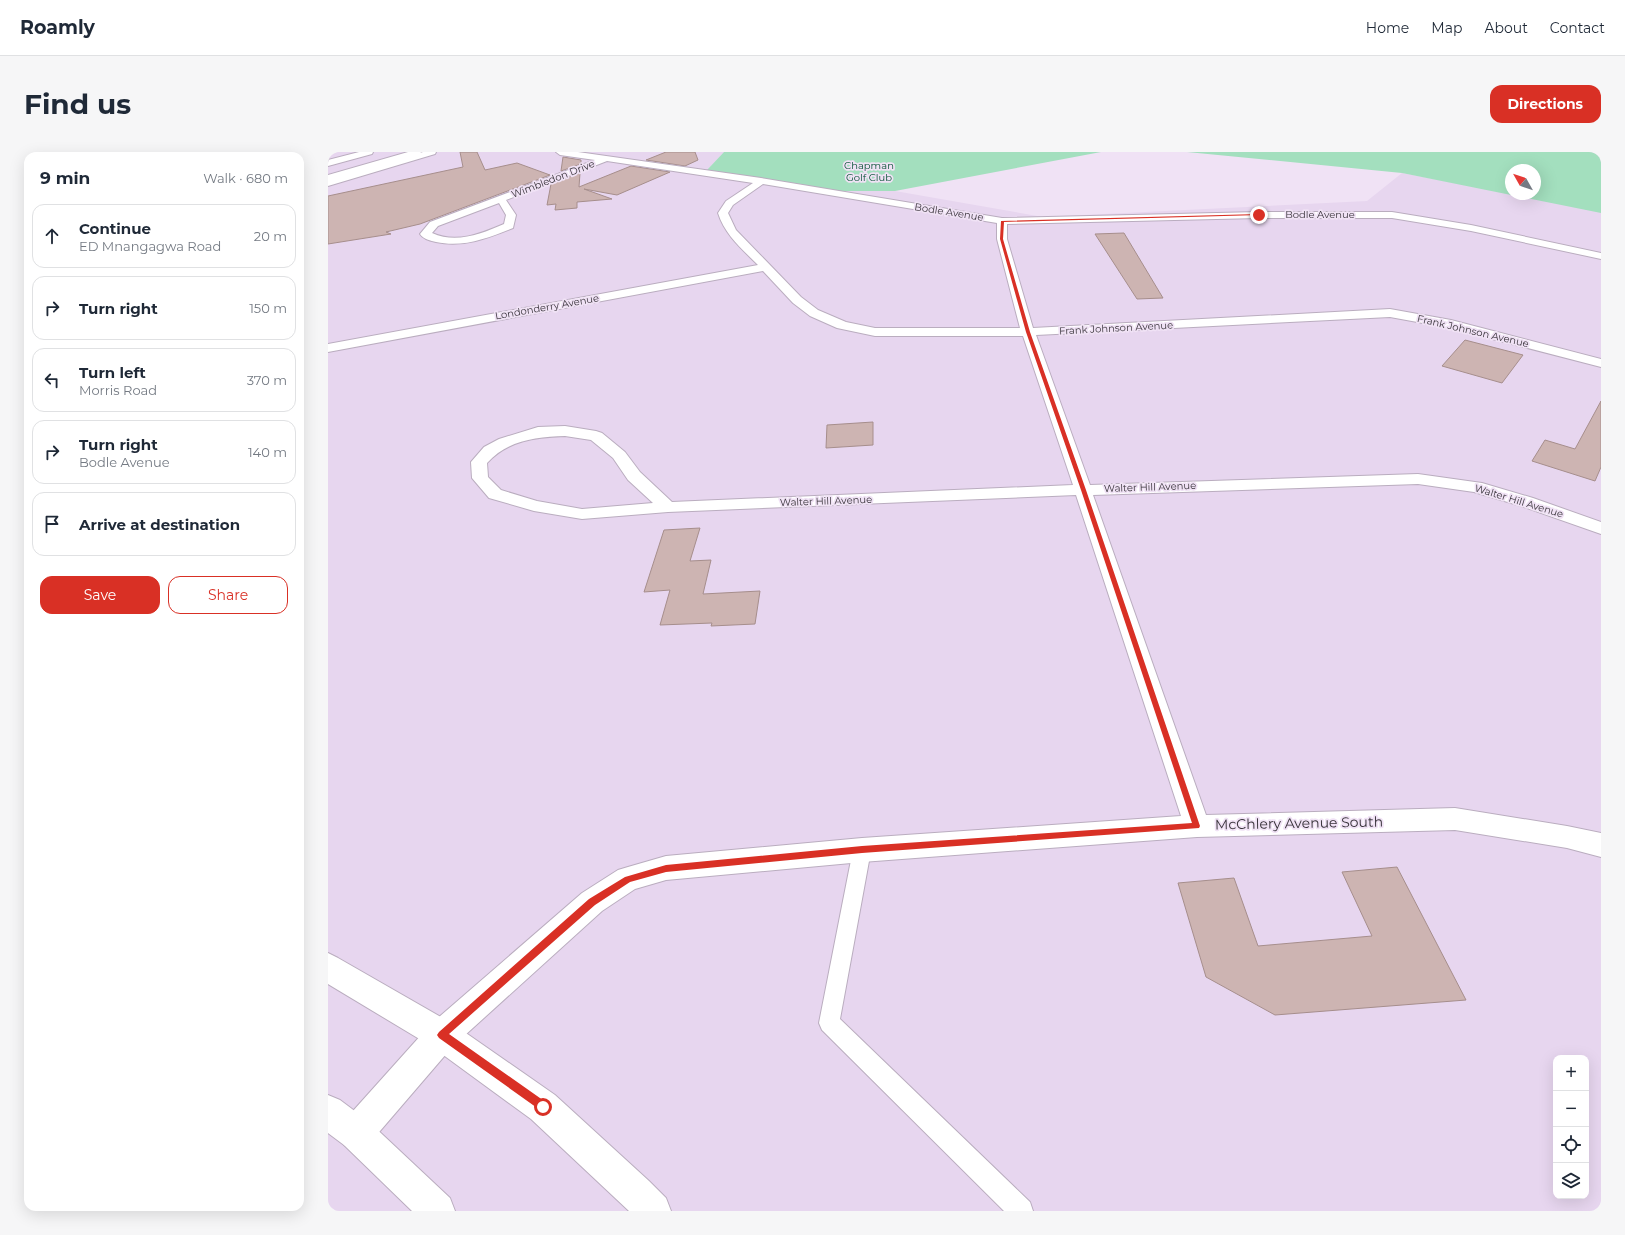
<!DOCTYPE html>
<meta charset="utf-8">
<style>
body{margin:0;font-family:Montserrat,sans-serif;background:#f6f6f7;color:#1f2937}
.controls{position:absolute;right:12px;bottom:12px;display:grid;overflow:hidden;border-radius:8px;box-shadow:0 4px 16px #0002}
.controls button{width:36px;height:36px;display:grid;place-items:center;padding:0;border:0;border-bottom:1px solid #e0e1e3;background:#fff;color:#1f2937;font:20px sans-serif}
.compass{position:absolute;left:1177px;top:12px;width:36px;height:36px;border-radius:50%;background:#fff;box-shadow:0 4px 16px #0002;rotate:310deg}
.stop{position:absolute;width:12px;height:12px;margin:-9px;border:3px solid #d93025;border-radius:50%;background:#fff}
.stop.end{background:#d93025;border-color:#fff;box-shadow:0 1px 4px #0008}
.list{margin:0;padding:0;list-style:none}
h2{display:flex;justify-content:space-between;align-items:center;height:52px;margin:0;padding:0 16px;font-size:17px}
h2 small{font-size:13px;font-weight:400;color:#747a83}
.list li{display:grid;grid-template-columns:26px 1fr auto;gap:12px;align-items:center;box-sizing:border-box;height:64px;margin:0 8px 8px;padding:0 8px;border:1px solid #e0e1e3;border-radius:12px}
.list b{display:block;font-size:15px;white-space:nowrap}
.list p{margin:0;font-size:13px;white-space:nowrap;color:#747a83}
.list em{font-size:13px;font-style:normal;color:#747a83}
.actions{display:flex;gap:8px;padding:12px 16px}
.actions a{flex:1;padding:9px 0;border:1px solid #d93025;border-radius:12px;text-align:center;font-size:14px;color:#d93025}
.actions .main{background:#d93025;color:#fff}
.icon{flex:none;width:22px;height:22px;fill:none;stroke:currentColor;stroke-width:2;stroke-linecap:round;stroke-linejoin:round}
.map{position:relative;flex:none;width:1273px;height:1059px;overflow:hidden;border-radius:12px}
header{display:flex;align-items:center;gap:24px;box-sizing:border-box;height:56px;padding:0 20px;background:#fff;border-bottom:1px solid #e0e1e3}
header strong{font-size:19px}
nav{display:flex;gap:22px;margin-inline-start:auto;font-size:14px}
.intro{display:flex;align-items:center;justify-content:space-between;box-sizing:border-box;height:96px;padding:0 24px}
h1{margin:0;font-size:28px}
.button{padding:10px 18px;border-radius:12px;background:#d93025;color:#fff;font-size:14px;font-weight:700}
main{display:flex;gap:24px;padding:0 24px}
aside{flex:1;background:#fff;border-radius:12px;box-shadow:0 4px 16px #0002}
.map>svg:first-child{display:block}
</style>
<header>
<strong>Roamly</strong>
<nav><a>Home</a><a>Map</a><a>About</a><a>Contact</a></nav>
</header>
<div class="intro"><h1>Find us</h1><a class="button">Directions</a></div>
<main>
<aside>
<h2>9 min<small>Walk · 680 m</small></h2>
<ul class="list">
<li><svg class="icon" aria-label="ahead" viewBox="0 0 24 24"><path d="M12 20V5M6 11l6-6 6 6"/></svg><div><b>Continue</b><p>ED Mnangagwa Road</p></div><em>20 m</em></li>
<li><svg class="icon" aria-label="right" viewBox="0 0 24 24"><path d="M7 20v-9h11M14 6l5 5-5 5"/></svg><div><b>Turn right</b></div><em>150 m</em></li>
<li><svg class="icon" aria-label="left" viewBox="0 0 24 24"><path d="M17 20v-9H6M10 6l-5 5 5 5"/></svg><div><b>Turn left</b><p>Morris Road</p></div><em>370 m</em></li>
<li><svg class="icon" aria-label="right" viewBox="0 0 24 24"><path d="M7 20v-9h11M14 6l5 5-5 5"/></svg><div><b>Turn right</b><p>Bodle Avenue</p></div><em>140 m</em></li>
<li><svg class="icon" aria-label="arrive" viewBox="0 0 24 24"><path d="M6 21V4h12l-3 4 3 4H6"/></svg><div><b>Arrive at destination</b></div></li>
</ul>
<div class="actions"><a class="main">Save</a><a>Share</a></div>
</aside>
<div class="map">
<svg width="1273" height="1059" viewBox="0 0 1273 1059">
<rect width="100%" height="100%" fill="#f0e2f5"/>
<path fill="#e7d6ef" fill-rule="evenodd" d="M0,0H396L379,18L500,39H567L715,65L1039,49L1074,21L1273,59V1059H0ZM1228,906H1258V1044H1228Z"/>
<g fill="#a3dfbe" fill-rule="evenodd">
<path d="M396,0H773L567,39H500L436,29L379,18Z"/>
<path d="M859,0H1273V61L1074,21ZM1183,18H1207V42H1183Z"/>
</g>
<g fill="#cdb4b2" stroke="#a68e8c">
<path d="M132,0H149L157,18L189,11L222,23L92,72L58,80L63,82L0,92V44L135,15Z"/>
<path d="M338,0H367L370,8L357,14L318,8Z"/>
<path d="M235,5L253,8V12L233,19Z"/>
<path d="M303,14L342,20L289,43L256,37L284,47L249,50V56L227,58L228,52L219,53L223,32L252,21L251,35Z"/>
<path d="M796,81L835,146L809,147L767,82Z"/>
<path d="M1137,188L1195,203L1174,231L1114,214Z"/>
<path d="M1273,249V315L1267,329L1204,309L1217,288L1247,297Z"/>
<path d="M545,270V293L498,296L499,273Z"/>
<path d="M372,376L362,409L383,408L375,442L432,439L427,472L383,474L384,471L332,473L342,438L316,440L336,378Z"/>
<path d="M1069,715L1138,848L947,863L878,825L850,731L906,726L930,794L1044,784L1014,720Z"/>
</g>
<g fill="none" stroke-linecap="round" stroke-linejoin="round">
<g stroke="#baadbf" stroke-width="2">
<path id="service" d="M534,690L540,692L543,698L512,867L702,1050L705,1059H676L494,878L491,871L525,698L528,692Z"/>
</g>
<g stroke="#baadbf" stroke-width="2">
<g id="minor">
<path d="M31,0H45L44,2L0,14V8Z"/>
<path d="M95,0H108L107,2L0,34V28Z"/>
<path d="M228,0H250L433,26L674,66L931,60H1064L1143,73L1273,101V107L1143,79L1064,66H931L679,72V87L705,176L1062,157L1123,168L1273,207V215L1122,176L1062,165L708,183L762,333L1090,322L1154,331L1205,346L1273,370V382L1193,354L1146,340L1090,332L765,343L878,663L1127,656L1239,674L1273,681V705L1239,696L1127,678L869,685L534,710L338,728L307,737L274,759L125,894L40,993L28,998L16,993L11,981L16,969L103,872L254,741L290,718L300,715L338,704L534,686L853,664L748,343L340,360L254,367L206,359L161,346L144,326L143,310L156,295L171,287L210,275L237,274L268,279L274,281L297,300L312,320L344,350L745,333L695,184H547L509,176L482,164L465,151L435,119L0,200V192L430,113C414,97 397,83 390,61L398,49L425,31L279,9L178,48L188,63L185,76C160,86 135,96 108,90C103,89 95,87 92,82L102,70L267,8L232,3ZM435,32L669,71V87L692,176H547L518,170L490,158L473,145L408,78L400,61L405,53ZM171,51L178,63L176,72C153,82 128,92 104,81L110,74ZM237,284L263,288L285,306L300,328L325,351L254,357L209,349L173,338L160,325L159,311C180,288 208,285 237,284Z"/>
</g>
</g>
<g stroke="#baadbf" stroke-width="2">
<g id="primary">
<path d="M0,801L10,806L125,872L227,943L321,1029L338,1046L343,1059H301L203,967L103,894L0,832Z"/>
<path d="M0,943L12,948L40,969L122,1046L127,1059H84L16,993L0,981Z"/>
</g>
</g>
<g stroke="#baadbf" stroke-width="2">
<path id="trunk" d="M80,0H93L92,2L0,29V23Z"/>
</g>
<use href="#service" fill="#fff" fill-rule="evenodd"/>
<use href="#minor" fill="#fff" fill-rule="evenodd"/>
<use href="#primary" fill="#fff" fill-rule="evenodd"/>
<use href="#trunk" fill="#fff" fill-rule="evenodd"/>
</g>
<path fill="#d93025" d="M931,62L932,63L676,70L675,87L702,180L758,338L872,674L871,676L534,701L338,720L302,730L267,753L121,882L219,951L220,955L219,958L215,960L212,958L111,886L109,883L111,880L261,747L297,725L338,713L534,694L864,671L753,338L698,180L672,87L673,69Z"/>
<g text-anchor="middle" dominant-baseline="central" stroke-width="3.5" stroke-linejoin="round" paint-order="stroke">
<g font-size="10" fill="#045032" stroke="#f0e2f5">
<text x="541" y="13">Chapman<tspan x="541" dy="12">Golf Club</tspan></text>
</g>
<g font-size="10" fill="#39343b" stroke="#f0e2f5">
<text transform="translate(225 27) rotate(-21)">Wimbledon Drive</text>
<text transform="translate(621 60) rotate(9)">Bodle Avenue</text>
<text x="992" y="62">Bodle Avenue</text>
<text transform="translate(219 155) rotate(-10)">Londonderry Avenue</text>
<text transform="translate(788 176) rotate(-3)">Frank Johnson Avenue</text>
<text transform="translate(1145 179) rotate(13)">Frank Johnson Avenue</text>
<text transform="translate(822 335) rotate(-2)">Walter Hill Avenue</text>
<text transform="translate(498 349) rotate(-2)">Walter Hill Avenue</text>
<text transform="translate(1191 349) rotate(17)">Walter Hill Avenue</text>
</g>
<g font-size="14" fill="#39343b" stroke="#f0e2f5">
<text transform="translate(971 671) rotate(-1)">McChlery Avenue South</text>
</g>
</g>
</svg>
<div class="controls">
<button>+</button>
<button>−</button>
<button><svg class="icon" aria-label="locate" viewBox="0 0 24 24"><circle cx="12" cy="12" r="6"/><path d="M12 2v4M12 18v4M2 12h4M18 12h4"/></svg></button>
<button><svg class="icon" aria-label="layers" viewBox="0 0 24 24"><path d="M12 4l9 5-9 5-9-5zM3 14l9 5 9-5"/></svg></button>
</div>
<svg class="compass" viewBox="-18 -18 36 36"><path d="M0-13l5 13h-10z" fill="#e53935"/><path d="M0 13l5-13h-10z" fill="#747a83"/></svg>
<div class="stop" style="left:215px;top:955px"></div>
<div class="stop end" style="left:931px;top:63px"></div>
</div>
</main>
